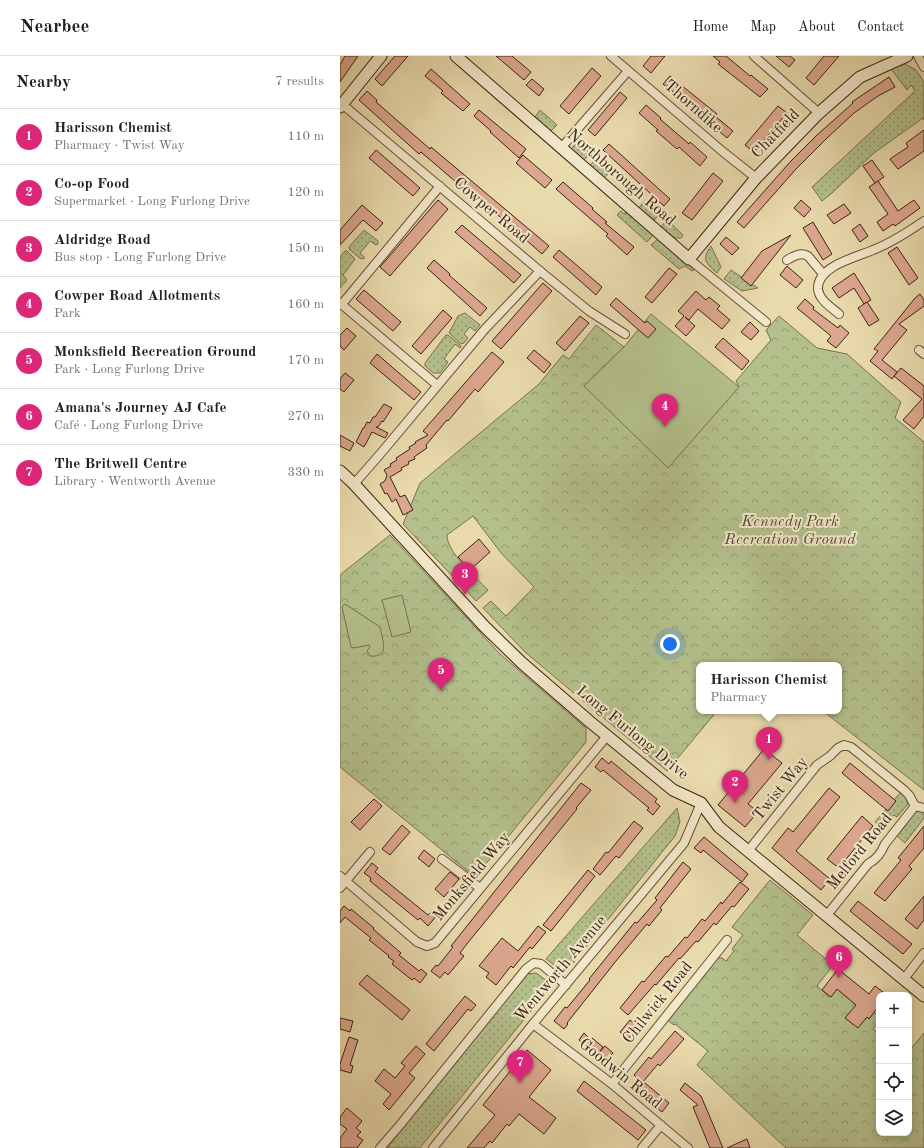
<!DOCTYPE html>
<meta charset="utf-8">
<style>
body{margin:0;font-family:"Old Standard TT",serif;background:#f2f2f2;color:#202124}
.controls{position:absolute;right:12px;bottom:12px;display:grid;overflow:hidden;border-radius:8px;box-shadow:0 2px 10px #0003}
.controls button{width:36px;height:36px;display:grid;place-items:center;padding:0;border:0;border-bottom:1px solid #e0e0e0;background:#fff;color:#202124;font:20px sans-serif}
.you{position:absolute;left:330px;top:588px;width:14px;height:14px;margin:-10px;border:3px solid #fff;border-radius:50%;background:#1a73e8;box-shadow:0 0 0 6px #1a73e833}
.badge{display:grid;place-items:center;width:26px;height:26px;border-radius:50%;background:#db2777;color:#fff;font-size:13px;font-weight:700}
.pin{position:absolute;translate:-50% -33px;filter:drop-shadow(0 1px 2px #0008)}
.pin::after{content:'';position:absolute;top:21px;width:14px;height:12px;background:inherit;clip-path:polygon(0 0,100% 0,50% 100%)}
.popup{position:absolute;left:356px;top:606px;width:146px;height:52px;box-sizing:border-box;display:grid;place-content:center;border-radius:8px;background:#fff;filter:drop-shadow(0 1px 3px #0005);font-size:13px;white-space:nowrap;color:#757577}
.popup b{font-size:15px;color:#202124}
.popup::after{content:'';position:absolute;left:50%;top:100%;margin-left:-8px;border:8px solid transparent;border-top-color:#fff}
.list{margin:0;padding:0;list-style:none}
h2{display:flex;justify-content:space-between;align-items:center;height:52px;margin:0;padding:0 16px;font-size:17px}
h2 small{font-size:13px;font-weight:400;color:#757577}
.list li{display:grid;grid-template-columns:26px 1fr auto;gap:12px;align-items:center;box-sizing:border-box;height:56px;padding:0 16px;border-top:1px solid #e0e0e0}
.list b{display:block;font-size:15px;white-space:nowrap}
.list p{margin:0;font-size:13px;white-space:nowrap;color:#757577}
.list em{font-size:13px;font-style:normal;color:#757577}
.icon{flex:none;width:22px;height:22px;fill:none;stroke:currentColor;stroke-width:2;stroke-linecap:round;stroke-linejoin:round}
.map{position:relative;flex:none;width:584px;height:1092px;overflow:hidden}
header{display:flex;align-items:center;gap:24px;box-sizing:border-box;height:56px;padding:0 20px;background:#fff;border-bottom:1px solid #e0e0e0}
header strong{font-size:19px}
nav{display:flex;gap:22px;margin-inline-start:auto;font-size:14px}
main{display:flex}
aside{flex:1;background:#fff}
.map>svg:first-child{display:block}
</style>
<header>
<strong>Nearbee</strong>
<nav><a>Home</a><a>Map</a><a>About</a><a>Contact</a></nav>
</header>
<main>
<aside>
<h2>Nearby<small>7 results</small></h2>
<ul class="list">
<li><span class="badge">1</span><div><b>Harisson Chemist</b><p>Pharmacy · Twist Way</p></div><em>110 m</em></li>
<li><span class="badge">2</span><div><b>Co-op Food</b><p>Supermarket · Long Furlong Drive</p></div><em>120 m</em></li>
<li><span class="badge">3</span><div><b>Aldridge Road</b><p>Bus stop · Long Furlong Drive</p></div><em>150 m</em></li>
<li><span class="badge">4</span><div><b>Cowper Road Allotments</b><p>Park</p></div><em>160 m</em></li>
<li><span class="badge">5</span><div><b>Monksfield Recreation Ground</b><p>Park · Long Furlong Drive</p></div><em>170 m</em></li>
<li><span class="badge">6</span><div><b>Amana's Journey AJ Cafe</b><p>Café · Long Furlong Drive</p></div><em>270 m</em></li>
<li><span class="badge">7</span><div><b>The Britwell Centre</b><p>Library · Wentworth Avenue</p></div><em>330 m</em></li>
</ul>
</aside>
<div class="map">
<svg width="584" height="1092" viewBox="0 0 584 1092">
<defs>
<pattern id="grass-dots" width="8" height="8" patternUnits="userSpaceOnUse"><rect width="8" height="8" fill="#b4c08c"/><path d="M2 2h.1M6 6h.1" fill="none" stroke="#949c71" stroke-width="1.8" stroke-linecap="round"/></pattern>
<pattern id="park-crowns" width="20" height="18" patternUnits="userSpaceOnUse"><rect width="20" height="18" fill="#b4c08c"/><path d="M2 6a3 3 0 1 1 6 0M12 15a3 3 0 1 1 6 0" fill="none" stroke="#949c71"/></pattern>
</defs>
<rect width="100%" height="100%" fill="#e9daac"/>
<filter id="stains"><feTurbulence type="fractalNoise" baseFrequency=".005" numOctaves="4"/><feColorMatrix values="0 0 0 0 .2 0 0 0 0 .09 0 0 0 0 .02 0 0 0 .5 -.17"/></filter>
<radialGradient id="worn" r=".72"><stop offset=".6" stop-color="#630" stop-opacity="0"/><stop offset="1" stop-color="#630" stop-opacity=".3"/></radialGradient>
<g fill="url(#grass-dots)" stroke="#78714f">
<path d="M563,7L576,14L584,26V64L583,62L534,97L492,137L482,145L472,131L575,35L571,29L567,34L551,13Z"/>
<path d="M200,54L217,69L211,75L195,61Z"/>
<path d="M237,86L250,97L244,104L231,93Z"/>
<path d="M256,103L270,116L264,122L250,109Z"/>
<path d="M304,145L320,158L314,164L299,152Z"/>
<path d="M281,155L284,158L287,155L314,178L307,186L277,159Z"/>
<path d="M327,164L343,179L341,182H335L321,171Z"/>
<path d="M24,174L38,185V188L36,189L30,185L20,197L25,202L21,203L10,194L9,191Z"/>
<path d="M318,183L354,214L352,215L345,210L339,213L311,189Z"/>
<path d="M371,190L381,211L377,217C366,207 361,204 371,190Z"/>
<path d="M5,195H7L15,203L3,219L7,224L0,232V201Z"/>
<path d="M391,214L418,232L402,235L384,223Z"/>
<path d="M125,257L140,269L135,275L130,271L124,278L128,282L124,287L121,288L109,277L118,260Z"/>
<path d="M106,279H108L121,290L120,292L115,288L104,303L108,306L100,317H93L85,310V307Z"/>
<path d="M561,736L564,738L568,748L557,761L554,759L542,772L535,766Z"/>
<path d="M337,752L340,766L335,780L225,917L206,903Z"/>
<path d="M574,753L584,755V762L565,787L557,780L567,768L564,765Z"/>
<path d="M196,917L207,925L208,934L80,1092H47L186,918Z"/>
</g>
<g fill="url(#park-crowns)" stroke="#78714f">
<path d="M439,260L477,292L507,298L561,346L555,362L584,386V734L483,655H499V609H359V655H377L327,715L185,596L143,552L151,545L166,560L194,531L162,498L133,460L107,479C107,497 136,521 148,534L136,545L63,468L80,427L199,328L223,299L229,303L256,269L284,291L245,330L399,331L396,325L431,284L426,274Z"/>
<path d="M50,479L160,598L246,672V686L135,821L0,711V519Z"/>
<path d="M430,824L473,859L457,879L493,909L477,930L490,941L497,933L519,951L517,953L529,962L534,956L539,960V965L533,973L539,978V1077H569V995L584,977V1092H446L357,1009L368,995L335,968L334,969L327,964L378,902H382L386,905L394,895L392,893L403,879L392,871Z"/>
</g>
<g fill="#b4c08c" stroke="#78714f">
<path d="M311,258L399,331L328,412L244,330L284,291Z"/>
<path d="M62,539L71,576L52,581L42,544Z"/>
<path d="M5,548L40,571C42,583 51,602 30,600L27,595L30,591L29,589L14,592L11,591L2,551Z"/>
</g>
<g fill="#dca78f" stroke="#3d2212">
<path d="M5,0H18L0,26V9Z"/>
<path d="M55,0H68L42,30L35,23Z"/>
<path d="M156,0H172L191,16L184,24Z"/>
<path d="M311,0H325L311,17L303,10Z"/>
<path d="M373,0H386L410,20L411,19L428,33L420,41L378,8L380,6Z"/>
<path d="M436,0H450L455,4L449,11Z"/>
<path d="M484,0H499L474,29L466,22Z"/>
<path d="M252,12L261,20L229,58L220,50Z"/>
<path d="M91,13L130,48L123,55L101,37L103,35L85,20Z"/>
<path d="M330,20L377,58L375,60L393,75L387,82L372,69L373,68L338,38L337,39L323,28Z"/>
<path d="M549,21L555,31L538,40L514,57L486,83L456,113L404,172L397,166L451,105L477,79L513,47L512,46Z"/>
<path d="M192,23L204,33L199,40L186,29Z"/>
<path d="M27,35L37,44L36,46L90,93L91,91L209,190L202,198L132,136L130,138L81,96L79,98L19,44Z"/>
<path d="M280,36L287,42L255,80L248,74Z"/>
<path d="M306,49L321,62L320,63L349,88L350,86L367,101L360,110L339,91L337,93L316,75L318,74L299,57Z"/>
<path d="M438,50L447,57L414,96L405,89Z"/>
<path d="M139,54L186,93L179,102L150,76L151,75L134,60Z"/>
<path d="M584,74V95L558,113L550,103L568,91L566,87Z"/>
<path d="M269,88L330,143L324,150L263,94Z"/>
<path d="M36,94L80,132L73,140L29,102Z"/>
<path d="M183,99L212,124L205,132L176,107Z"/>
<path d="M532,104L544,121L535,127L523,110Z"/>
<path d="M373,117L383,125L352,164L342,157Z"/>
<path d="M538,125L558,155L574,144L580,152L555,170L553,168L543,175L537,166L548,158L529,131Z"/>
<path d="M223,126L253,152L252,153L267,166L265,167L294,191L287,199L266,180L268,178L216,133Z"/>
<path d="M98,144L108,153L50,220L40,211Z"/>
<path d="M461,144L471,153L464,161L454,152Z"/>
<path d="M504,148L511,157L494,168L487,159Z"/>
<path d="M22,149L43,167L36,175L23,164L0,189V174Z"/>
<path d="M473,166L492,198L483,204L463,172Z"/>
<path d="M520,168L528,180L520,186L512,174Z"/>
<path d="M122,169L181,219L174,227L115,176Z"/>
<path d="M451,179L411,230L401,222L422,195Z"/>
<path d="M386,181L399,192L392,199L380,188Z"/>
<path d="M557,191L578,222L569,229L548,197Z"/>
<path d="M219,194L262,231L256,239L213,201Z"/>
<path d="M94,204L110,218L109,219L147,252L140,260L87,212Z"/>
<path d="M447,210L463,224L456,232L440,219Z"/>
<path d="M329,212L337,218L312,247L305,241Z"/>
<path d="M514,217L531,244L524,248L514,232L499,242L492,232Z"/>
<path d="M203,227L212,235L161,293L152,285Z"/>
<path d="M24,234L61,266L53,275L16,243Z"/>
<path d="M356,235L366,244L369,241L380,250L377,253L390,264L382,273L358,253L349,264L345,261L355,270L346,280L335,270L344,260L338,255Z"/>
<path d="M580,238L584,244V250L559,268L567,274L542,304L557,316L552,323L530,305L538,295L534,293L575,242Z"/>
<path d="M276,242L305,267L307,265L316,273L308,282L270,249Z"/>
<path d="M465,243L474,251L473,253L498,272L500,269L509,277L496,292L487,285L491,280L457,252Z"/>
<path d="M527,246L539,264L529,270L518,252Z"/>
<path d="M103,254L112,262L81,298L72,290Z"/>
<path d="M240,260L249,267L225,295L216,287Z"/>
<path d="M410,266L419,275L411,284L401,276Z"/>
<path d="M7,272L16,280L4,294L0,290V279Z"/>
<path d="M383,282L409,305L402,314L375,291Z"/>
<path d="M194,294L211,308L204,317L187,302Z"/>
<path d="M152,296L164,306L138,336L135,333L108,365L107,364L86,389L87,392L74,401L75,403L68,406L69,408L61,412L62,414L50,421L60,441L65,439L73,454L63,459L56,443L52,446L47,437L45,438L40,428L45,425L47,419L44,414L51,410L50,408L57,404L56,402L70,393L69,391L76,387L75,386L88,379L83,375Z"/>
<path d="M37,298L81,336L74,344L30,307Z"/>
<path d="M561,312L584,330V360L574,373L563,364L582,343L554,320Z"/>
<path d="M5,317L14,324L4,336L0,333V323Z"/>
<path d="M44,348L52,352L43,366L42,365L38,371H36L48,377L45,382L32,376L24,391L16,386L23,372H24L27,366L30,367L33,361H35Z"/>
<path d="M0,379L14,387L10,395L0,390Z"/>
<path d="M139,483L150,496L130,514L118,501Z"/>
<path d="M424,693L442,707L408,748L418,756L405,771L378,749Z"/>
<path d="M262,702L269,708L271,705L317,743L315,746L320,750L313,759L307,754L309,752L263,714L261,716L255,711Z"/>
<path d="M510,707L556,745L548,755L502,717Z"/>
<path d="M241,727L251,734L236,752L237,753L126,889L120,897L124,900L108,919L105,916L100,922L91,915L96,909L98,910L113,891L111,890Z"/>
<path d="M489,732L500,741L456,795L490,823L481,834L432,792L448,772L453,776Z"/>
<path d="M34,743L42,750L20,774L11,766Z"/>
<path d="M522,760L533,770L499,812L487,803Z"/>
<path d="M294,765L303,772L279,802L276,800L260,819L253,813L266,796L268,797Z"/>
<path d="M62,769L70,776L50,799L42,793Z"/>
<path d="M584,770V792L569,810L572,813L545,845L534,837L561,804L558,802Z"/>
<path d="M364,781L408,818L402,826L363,794L361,797L354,792Z"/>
<path d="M84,794L95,803L89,811L78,802Z"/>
<path d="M343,806L351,813L320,852L322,854L309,870L307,868L276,905L227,967L228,968L224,973L214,965L225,951L227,952L250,924L249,923L295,866L297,867L317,844L315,842Z"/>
<path d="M32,807L38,812L35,816L88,859L92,855L97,859L88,870L80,862L78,864L30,825L31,822L24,817Z"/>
<path d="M248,814L255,820L211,875L203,869Z"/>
<path d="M110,816L119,823L104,841L95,833Z"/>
<path d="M400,826L409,833L394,851L392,850L376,869L374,867L358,886L356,885L340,903L339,902L316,929L315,928L288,959L280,952L302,925L304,926L326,900L328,901L345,881L347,882L362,863L365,865L381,846L382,848Z"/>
<path d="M584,840V864L577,873L565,863Z"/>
<path d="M518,845L572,888L563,898L510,855Z"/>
<path d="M4,850L10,855L11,853L34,872L33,873L61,897L59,899L79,915L81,913L87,918L80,927L74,922L72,924L52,908L54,905L48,901L49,900L29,884L31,882L5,861L0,867V855Z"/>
<path d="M198,870L206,876L192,893L190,891L173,912L171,910L156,929L146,921L149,917L139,910L162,882L178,895Z"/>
<path d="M498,913L529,938L535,930L547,939H539V950L529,963L527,961L518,972L505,962L516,949L497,933L491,941L482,934Z"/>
<path d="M27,919L70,954L62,964L19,928Z"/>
<path d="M125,940L136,949L131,955L128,953L94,995L86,988Z"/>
<path d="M0,962L13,965L10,976L0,973Z"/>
<path d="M290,964L298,970L288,983L280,976Z"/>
<path d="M335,975L344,983L320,1010L318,1008L302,1027L294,1019L309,1001L311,1003Z"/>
<path d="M244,977L251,984L252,982L263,991L258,998L247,988L249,986L246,990L239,984Z"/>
<path d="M9,981L18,984L10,1009L13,1010L11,1017L0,1014V1008Z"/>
<path d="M76,990L85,998L69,1017L75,1022L49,1054L43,1048L51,1038L35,1025L44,1013L55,1022L65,1010L61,1007Z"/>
<path d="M265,990L273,997L267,1003L259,997Z"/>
<path d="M187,994L211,1014L189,1041L216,1062L204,1078L179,1058L169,1070L167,1068L152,1087L150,1085L144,1092H127L155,1059L143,1049Z"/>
<path d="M244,1025L306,1074L298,1084L237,1035Z"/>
<path d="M305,1027L329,1047L322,1056L297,1036Z"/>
<path d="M345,1027L361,1040L383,1092H370L353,1051L358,1049L340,1034Z"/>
<path d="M7,1052L22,1065L16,1072L21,1076L17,1080L23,1084L17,1092H0V1082L7,1073L0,1068V1061Z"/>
<path d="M407,1083L410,1092H387Z"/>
</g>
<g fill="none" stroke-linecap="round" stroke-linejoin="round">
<g stroke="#685038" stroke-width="10">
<g id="street">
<path d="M271,0L382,95L416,122"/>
<path d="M414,0L479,57"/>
<path d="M578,0L584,11"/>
<path d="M2,48L200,215L249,255L285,278"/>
<path d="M222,91L288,15"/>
<path d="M349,203L426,266"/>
<path d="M447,204C454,200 460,196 468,200L483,218"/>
<path d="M0,247L97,329"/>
<path d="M2,248L100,130"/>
<path d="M499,258C491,251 479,244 478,233C477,210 517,201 533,194C551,187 568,176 584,165"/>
<path d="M579,294L584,298"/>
<path d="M14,428L41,397L145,273L200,215"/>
<path d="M575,750L584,752"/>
<path d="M408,795L477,709L490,700L498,692L504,689L511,691L564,734L569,739L575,750"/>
<path d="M102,803L140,832"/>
<path d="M0,820L77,886L87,890L95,887L267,680"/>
<path d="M0,832L30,796"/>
<path d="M487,859L528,808C537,803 541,797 545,788L575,750"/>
<path d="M564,923L584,897"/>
<path d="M193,968L272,1028L348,1092"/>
<path d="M272,1028L387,884"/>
<path d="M40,1092L60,1069L186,913L194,907L201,908L226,929"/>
<path d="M93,1092L193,968L344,787L361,747"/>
<path d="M302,1092L321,1069"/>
</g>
</g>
<g stroke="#3d2212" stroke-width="13">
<g id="secondary">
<path d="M116,0L349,203L416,122L479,57L520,21L567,0"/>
<path d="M0,51L41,0"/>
<path d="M0,415L14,428L144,570L182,607L249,665L333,734L361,747L379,771L584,940"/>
</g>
</g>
<use href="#street" stroke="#f1e7c9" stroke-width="8"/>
<use href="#secondary" stroke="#f1e7c9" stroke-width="11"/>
</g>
<g text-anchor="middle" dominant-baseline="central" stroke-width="4" stroke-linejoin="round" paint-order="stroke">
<g font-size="16" fill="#3d2212" stroke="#f1e7c9">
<text transform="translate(353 51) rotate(41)">Thorndike</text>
<text transform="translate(436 78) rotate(-46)">Chatfield</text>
<text transform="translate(281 122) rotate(41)">Northborough Road</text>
<text transform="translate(151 155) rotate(40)">Cowper Road</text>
<text transform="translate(292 677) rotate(39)">Long Furlong Drive</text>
<text transform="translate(441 733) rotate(-51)">Twist Way</text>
<text transform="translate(520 796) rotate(-51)">Melford Road</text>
<text transform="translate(132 821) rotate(-50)">Monksfield Way</text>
<text transform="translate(221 913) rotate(-50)">Wentworth Avenue</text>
<text transform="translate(318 947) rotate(-51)">Chilwick Road</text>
<text transform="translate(280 1018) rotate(39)">Goodwin Road</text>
</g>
<g font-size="16" font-style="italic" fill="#5b4a30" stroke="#f1e7c9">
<text x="450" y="466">Kennedy Park<tspan x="450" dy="18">Recreation Ground</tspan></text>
</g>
</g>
<rect width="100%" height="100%" filter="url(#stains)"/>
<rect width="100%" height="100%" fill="url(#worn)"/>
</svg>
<div class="controls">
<button>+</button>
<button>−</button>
<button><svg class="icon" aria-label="locate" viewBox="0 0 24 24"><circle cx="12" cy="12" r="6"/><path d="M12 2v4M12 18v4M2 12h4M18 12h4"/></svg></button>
<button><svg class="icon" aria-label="layers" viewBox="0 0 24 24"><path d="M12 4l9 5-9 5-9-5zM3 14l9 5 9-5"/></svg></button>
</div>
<div class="you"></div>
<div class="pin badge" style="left:429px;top:704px">1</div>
<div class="popup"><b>Harisson Chemist</b>Pharmacy</div>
<div class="pin badge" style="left:395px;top:747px">2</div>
<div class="pin badge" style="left:125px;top:539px">3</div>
<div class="pin badge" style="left:325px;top:371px">4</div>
<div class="pin badge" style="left:101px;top:635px">5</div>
<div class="pin badge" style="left:499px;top:922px">6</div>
<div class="pin badge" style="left:180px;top:1027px">7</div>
</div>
</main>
